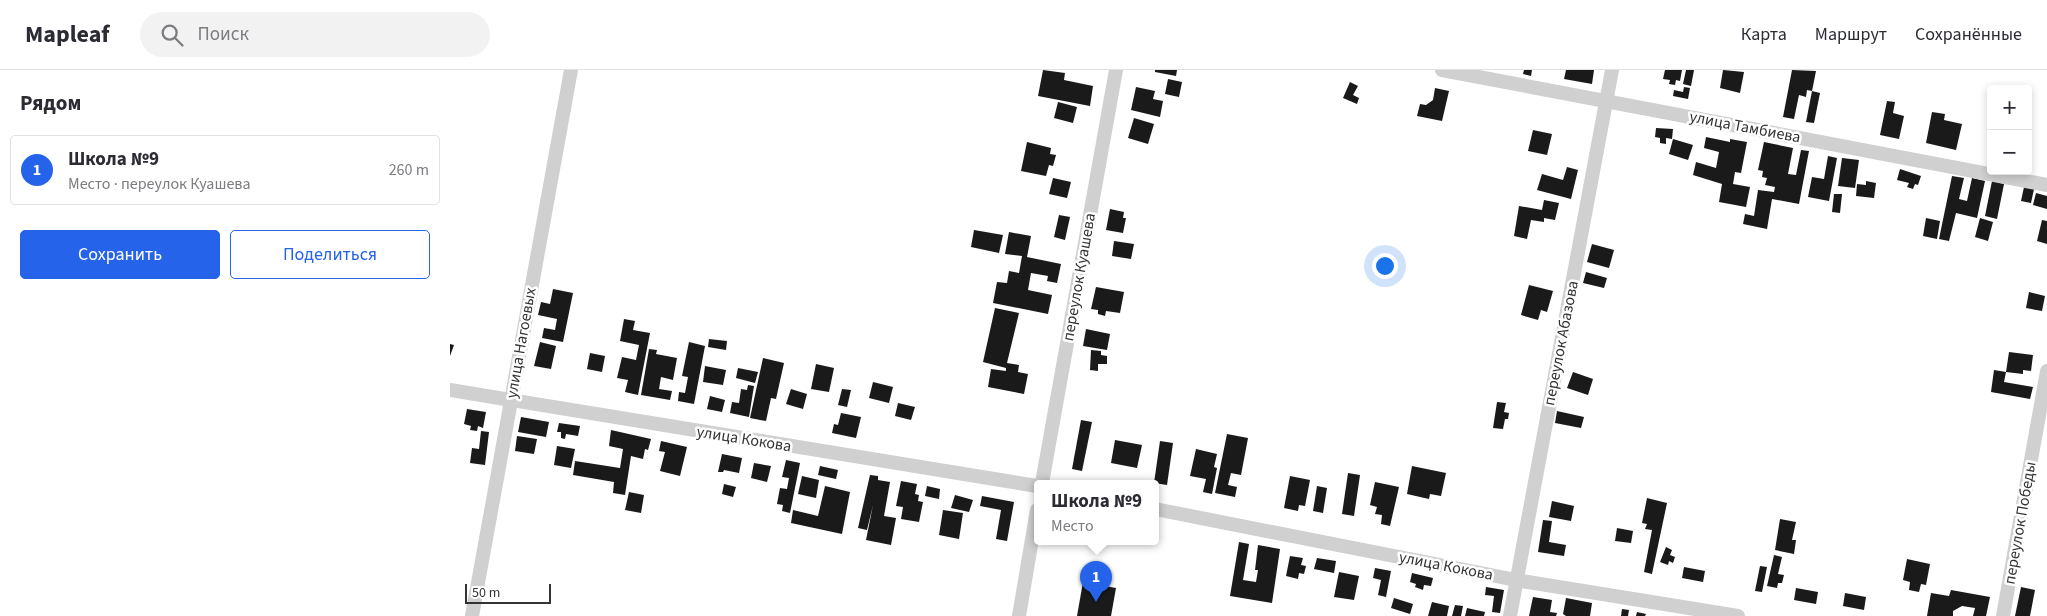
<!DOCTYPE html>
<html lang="ru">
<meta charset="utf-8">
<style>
body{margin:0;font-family:"Source Sans 3",sans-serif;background:#f2f2f3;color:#2b2b33}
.controls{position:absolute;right:15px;top:15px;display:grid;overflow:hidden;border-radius:5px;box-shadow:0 2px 8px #0003}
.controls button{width:45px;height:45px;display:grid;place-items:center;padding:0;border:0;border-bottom:1px solid #e1e1e2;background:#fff;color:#2b2b33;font:25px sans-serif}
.scale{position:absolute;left:15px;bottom:12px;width:86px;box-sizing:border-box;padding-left:5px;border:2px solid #333;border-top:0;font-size:14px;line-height:18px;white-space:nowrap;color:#333;-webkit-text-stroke:4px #fff;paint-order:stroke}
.you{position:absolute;left:934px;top:195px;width:18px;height:18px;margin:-12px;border:4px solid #fff;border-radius:50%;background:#1a73e8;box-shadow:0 0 0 8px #1a73e833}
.badge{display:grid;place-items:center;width:32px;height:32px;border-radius:50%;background:#2563eb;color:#fff;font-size:16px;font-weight:700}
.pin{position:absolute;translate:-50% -41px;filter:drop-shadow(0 1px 2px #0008)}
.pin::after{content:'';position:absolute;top:26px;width:18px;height:15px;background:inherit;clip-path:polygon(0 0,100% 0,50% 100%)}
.popup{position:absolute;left:584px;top:410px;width:125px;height:65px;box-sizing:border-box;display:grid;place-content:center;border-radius:5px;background:#fff;filter:drop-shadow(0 1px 4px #0005);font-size:16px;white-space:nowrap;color:#7c7c81}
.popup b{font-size:19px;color:#2b2b33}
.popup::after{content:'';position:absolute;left:50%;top:100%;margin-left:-10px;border:10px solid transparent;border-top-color:#fff}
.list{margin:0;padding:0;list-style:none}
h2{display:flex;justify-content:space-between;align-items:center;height:65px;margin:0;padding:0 20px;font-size:21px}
h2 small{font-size:16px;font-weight:400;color:#7c7c81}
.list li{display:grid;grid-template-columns:32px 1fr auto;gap:15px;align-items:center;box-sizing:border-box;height:70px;margin:0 10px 10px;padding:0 10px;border:1px solid #e1e1e2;border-radius:5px}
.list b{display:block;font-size:19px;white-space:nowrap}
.list p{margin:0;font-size:16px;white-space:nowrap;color:#7c7c81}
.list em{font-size:16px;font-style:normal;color:#7c7c81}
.actions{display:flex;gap:10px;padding:15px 20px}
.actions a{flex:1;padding:11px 0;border:1px solid #2563eb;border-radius:5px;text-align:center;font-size:18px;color:#2563eb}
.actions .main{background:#2563eb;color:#fff}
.icon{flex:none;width:28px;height:28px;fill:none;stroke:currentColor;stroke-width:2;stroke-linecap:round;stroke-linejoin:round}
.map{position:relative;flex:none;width:1597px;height:546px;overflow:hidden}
header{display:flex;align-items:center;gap:30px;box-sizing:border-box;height:70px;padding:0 25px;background:#fff;border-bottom:1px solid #e1e1e2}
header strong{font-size:24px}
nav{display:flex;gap:28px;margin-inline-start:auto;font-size:18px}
.search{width:350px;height:45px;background:#f2f2f3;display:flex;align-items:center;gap:12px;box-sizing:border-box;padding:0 18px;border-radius:28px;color:#7c7c81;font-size:19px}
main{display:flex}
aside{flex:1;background:#fff}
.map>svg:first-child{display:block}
</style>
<header>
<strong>Mapleaf</strong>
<div class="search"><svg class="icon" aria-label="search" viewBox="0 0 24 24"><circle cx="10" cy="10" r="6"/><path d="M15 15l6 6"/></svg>Поиск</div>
<nav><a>Карта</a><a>Маршрут</a><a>Сохранённые</a></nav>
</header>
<main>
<aside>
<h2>Рядом<small></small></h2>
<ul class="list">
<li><span class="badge">1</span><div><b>Школа №9</b><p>Место · переулок Куашева</p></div><em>260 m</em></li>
</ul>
<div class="actions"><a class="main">Сохранить</a><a>Поделиться</a></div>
</aside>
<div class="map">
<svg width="1597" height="546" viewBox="0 0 1597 546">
<rect width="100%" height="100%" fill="#fff"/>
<g fill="#1a1a1a">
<path d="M593,0L615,3L614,10L643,16L640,36L588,26Z"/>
<path d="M705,0H727L726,6L705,2Z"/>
<path d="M1074,0H1082L1081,6L1073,4Z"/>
<path d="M1116,0H1144L1142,14L1114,9Z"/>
<path d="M1215,0H1232L1230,11L1226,10L1225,15L1219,14L1220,10L1213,9Z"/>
<path d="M1236,0H1244L1241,16L1233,14Z"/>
<path d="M1273,0L1294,2L1290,23L1270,18Z"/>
<path d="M1342,0L1366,1L1362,21L1357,20L1356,27L1349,25L1344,49L1333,47Z"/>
<path d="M718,9L732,12L729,27L715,24Z"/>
<path d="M900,12L908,16L903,25L909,28L907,34L893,28Z"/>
<path d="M686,17L705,21L703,29L713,31L710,47L681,40Z"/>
<path d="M1234,17L1240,18L1238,29L1223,26L1224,20L1233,22Z"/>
<path d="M985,18L999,21L992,51L967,46L970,34L976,35L983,30Z"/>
<path d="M1362,21L1370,23L1364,53L1356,52Z"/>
<path d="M1437,31L1445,32L1443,43L1454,46L1449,69L1430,65Z"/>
<path d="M608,32L627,37L623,53L604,48Z"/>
<path d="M1482,42L1495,44L1494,50L1512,54L1506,80L1476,73Z"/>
<path d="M684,48L704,54L698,74L678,68Z"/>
<path d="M1206,58L1223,59L1222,69L1216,68V74L1210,73V68L1205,67Z"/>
<path d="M1083,60L1102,64L1097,85L1078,81Z"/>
<path d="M1256,67L1280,72V69L1297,72L1291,103L1285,102L1283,114L1300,117L1296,137L1269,132L1272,114L1243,105L1246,92L1266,98L1269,82L1254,78Z"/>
<path d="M1223,69L1243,75L1238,90L1219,84Z"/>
<path d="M577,72L601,78L600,84L606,85L603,96L599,95L596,106L571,101Z"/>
<path d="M1314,72L1343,78L1338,104L1346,105L1351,80L1359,81L1349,134L1322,129L1317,159L1293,154L1295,144L1304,146L1308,120L1324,122L1325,117L1315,115L1317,108L1312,107L1313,101L1308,100Z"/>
<path d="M1378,86L1387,88L1379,131L1358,127L1362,107L1374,109Z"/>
<path d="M1392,88L1409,90L1405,118L1388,116Z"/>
<path d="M1117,97L1128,100L1121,129L1087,120L1092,104L1113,110Z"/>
<path d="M1450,99L1471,106L1468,115L1465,114L1463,119L1457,117L1459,113L1447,110Z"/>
<path d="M1502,106L1514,108L1509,129L1517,131L1522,108L1535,111L1527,148L1506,143L1499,171L1489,169Z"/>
<path d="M603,108L621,112L617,128L599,124Z"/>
<path d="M1416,111L1426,113L1424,128L1406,126L1407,114L1416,115Z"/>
<path d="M1542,111L1554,114L1547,149L1535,146Z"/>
<path d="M1574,117L1584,119L1581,133L1571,131Z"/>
<path d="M1586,123L1597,126V139L1583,135Z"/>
<path d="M1384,124H1392L1390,143L1382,142Z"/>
<path d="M1094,130L1109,133L1105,150L1094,148V152L1081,150L1077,169L1064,166L1069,136L1092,140Z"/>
<path d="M660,139L674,142L673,148H676L673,163L656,160Z"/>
<path d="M609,145L620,147L615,170L604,167Z"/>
<path d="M1476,148L1490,151L1487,169L1473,166Z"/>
<path d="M1530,148L1543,152L1538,171L1525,167Z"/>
<path d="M1592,150L1597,151V174L1587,171Z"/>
<path d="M524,160L553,165L549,183L521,177Z"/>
<path d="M559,162L581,166L577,187L611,194L607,213L597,211L598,206L581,203L578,220L602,225L598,244L543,233L547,212L557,213L559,201L569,203L572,186L555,184Z"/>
<path d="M664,171L684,174L681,189L662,186Z"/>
<path d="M1142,174L1164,180L1159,198L1137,192Z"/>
<path d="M1136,202L1157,208L1154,218L1133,213Z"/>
<path d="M1079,215L1103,221L1097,242L1091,240L1088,250L1071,245Z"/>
<path d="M646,217L674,222L670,243L656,241L655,246L648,244V240L641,239Z"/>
<path d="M103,219L123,223L113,272L92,268L94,258L105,260L107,249L88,245L91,232L100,234Z"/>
<path d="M1579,222L1595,226L1592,241L1576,238Z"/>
<path d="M545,238L569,243L557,293L569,295L568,302L578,304L574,324L538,317L541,299L556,301V298L533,292Z"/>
<path d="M174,249L185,251L183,260L200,263L188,325L175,322L178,310L167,308L172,287L186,290L189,275L170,271Z"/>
<path d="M636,259L660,264L657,280L633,276Z"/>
<path d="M259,269L277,271L276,280L258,277Z"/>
<path d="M90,272L106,276L101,299L84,296Z"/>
<path d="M239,272L255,276L244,334L228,331L229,322L235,323L238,307L232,306Z"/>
<path d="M0,274L4,275L0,286Z"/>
<path d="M199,279L207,280L206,284L227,288L223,310L211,307L209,319L222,321L220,330L191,325Z"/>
<path d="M641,280L651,281V285L657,286V294H648V301L640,300Z"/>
<path d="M1559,282L1583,285L1581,301L1573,300V304L1556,302Z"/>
<path d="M140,283L155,286L152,302L137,299Z"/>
<path d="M313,288L334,293L326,329L321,328L316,351L300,348Z"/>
<path d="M366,294L384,298L379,322L361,319Z"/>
<path d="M255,296L276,300L273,315L253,312Z"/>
<path d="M288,298L308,302L305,313L286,308Z"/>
<path d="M1544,300L1556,302L1554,312L1583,317L1580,329L1541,322Z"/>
<path d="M1123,302L1143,309L1138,325L1117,318Z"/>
<path d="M423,312L443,317L439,333L419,328Z"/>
<path d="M298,315L304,316L299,347L280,343L282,332L289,333L291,319L297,320Z"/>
<path d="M341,319L357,324L353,339L336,334Z"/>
<path d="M392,319L401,320L397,337L388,335Z"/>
<path d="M260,326L275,330L272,342L257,339Z"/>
<path d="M1047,332L1056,333L1054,342L1059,343L1058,349H1055L1053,359L1043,358Z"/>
<path d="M448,333L465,337L461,350L445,346Z"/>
<path d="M17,339L36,342L33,358L28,356L27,361L20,360L21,356L14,354Z"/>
<path d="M1107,341L1134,347L1131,358L1105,353Z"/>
<path d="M391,343L411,347L406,368L382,363L384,354L388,355Z"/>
<path d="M71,347L99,352L96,367L68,362Z"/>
<path d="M631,350L642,352L632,401L622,399Z"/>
<path d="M109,353L130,356L128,366L116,364L115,369L111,368V362H107Z"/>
<path d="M161,360L201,369L198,380L195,379L193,389L181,386L175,425L163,423L164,412L123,405L125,391L170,398L173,379L159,376Z"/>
<path d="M31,361L39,362L35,395L20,393L22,378L29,379Z"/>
<path d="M777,364L798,368L791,405L781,403L778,415L787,417L785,427L765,423Z"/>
<path d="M67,366L87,369L84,384L65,381Z"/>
<path d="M665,370L692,375L687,398L661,393Z"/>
<path d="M211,371L237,377L230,406L210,401L215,382L209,381Z"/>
<path d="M710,371L723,373L717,415L704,413Z"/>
<path d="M107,376L125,379L121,398L104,395Z"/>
<path d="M746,379L767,384L764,397L767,398L762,424L753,422L756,409L740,406Z"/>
<path d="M272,384L292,388L289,403L274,400L273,402H268Z"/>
<path d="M336,390L350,393L340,443L332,441L333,435L327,434L330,418L337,419L339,408L332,407Z"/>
<path d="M304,393L321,396L317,412L301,408Z"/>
<path d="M370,396L388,400L386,409L368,405Z"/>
<path d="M962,396L996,403L991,426L980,424L979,429L957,424Z"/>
<path d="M898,403L910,405L904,446L892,444Z"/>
<path d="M420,405L428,406V410L440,412L434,446L446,448L441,475L416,470L423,435L417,460L408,458Z"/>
<path d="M352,406L369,410L366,428L348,424Z"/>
<path d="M840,406L860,410L855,436L849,435L848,441L834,438Z"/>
<path d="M451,411L467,414L465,424L469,425L468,431L473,432L469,452L451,449L453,437L446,436Z"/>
<path d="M925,412L949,417L940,456L931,454L932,445L925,444L927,437L920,435Z"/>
<path d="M274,414L286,417L283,427L272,424Z"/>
<path d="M375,416L400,422L392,464L341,453L343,440L368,446Z"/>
<path d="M477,416L490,419L489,429L475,426Z"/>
<path d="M867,416L877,418L873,443L863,441Z"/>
<path d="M179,422L194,425L191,443L175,440Z"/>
<path d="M505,425L523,430L519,442L501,438Z"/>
<path d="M532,426L564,432L557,471L546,469L551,440L530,436Z"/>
<path d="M1197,428L1217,433L1202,504L1194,502L1202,460L1195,459L1197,454L1192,453Z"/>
<path d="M1102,431L1124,436L1121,451L1099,447Z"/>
<path d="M493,440L513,443L509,469L489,465Z"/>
<path d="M1330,449L1346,452L1342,470H1346L1344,484L1325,480Z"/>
<path d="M1093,450L1102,451L1099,472L1116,475L1114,486L1088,482Z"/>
<path d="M1167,458L1183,461L1181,473L1165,471Z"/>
<path d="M789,472L799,474L793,510L806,512L808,500H805L808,475L830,479L822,533L780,526Z"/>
<path d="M1216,477L1222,480L1220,485L1225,487L1223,493L1219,491L1218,495L1210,492Z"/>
<path d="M1324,485L1332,487L1328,504L1334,505L1332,513H1328L1327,518L1317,516Z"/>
<path d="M840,486L853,488L851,495L856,496L854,504L849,503L848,509L836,506Z"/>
<path d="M867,488L886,491L884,503L864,499Z"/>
<path d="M1457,489L1480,494L1476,515L1471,514L1469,522L1459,520L1460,512L1453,510Z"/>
<path d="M1310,496L1317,497L1312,522L1305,521Z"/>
<path d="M1234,497L1255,501L1253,512L1232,508Z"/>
<path d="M925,498L941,501L936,527L928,525L931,510L923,508Z"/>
<path d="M889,502L909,506L904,530L884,527Z"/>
<path d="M962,503L983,508L981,516L974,515L973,520L965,517L966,514L960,512Z"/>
<path d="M633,512L666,518L661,546H627Z"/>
<path d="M1036,517L1054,520L1050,543L1042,542L1044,526L1035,525Z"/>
<path d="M1571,517L1585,520L1580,546H1565Z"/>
<path d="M1346,518L1368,522L1366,534L1344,530Z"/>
<path d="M1501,520L1540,527L1536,546H1523L1525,538L1512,536L1503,541V546H1477L1481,523L1499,526Z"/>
<path d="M1395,523L1416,527L1414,540L1393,536Z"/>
<path d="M1083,527L1102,530L1100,542L1107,543L1106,546H1079Z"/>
<path d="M944,528L963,534L960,544L941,538Z"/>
<path d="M1116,528L1142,533L1140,546H1116L1113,544Z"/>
<path d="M982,532L999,536L997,546H978Z"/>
<path d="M1005,535L1013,536L1011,546H1002Z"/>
<path d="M1017,538L1035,542L1034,546H1015Z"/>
<path d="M1172,539L1179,540L1178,546H1171Z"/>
<path d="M1187,542L1196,544L1195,546H1186Z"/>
</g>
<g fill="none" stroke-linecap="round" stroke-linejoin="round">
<g stroke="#d0d0d0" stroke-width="14">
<path d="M992,0L1597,115"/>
<path d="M0,320L587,416"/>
<path d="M592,413L666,0"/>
<path d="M705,439L1066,510L1288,546"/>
<path d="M22,546L121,0"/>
<path d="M569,546L587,440"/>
<path d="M1060,546L1162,0"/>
<path d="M1553,546L1597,301"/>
</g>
</g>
<g text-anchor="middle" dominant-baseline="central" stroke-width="5" stroke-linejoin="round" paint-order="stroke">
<g font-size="16" fill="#333" stroke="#fff">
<text transform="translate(1295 57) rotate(11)">улица Тамбиева</text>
<text transform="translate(629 207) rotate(-80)">переулок Куашева</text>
<text transform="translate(71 273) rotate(-80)">улица Нагоевых</text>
<text transform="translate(1111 273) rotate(-79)">переулок Абазова</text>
<text transform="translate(294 369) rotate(9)">улица Кокова</text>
<text transform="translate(1570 453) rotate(-80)">переулок Победы</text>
<text transform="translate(996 496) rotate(11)">улица Кокова</text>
</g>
</g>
</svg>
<div class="controls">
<button>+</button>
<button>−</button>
</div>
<div class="scale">50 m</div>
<div class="you"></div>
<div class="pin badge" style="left:646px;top:532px">1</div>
<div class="popup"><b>Школа №9</b>Место</div>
</div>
</main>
